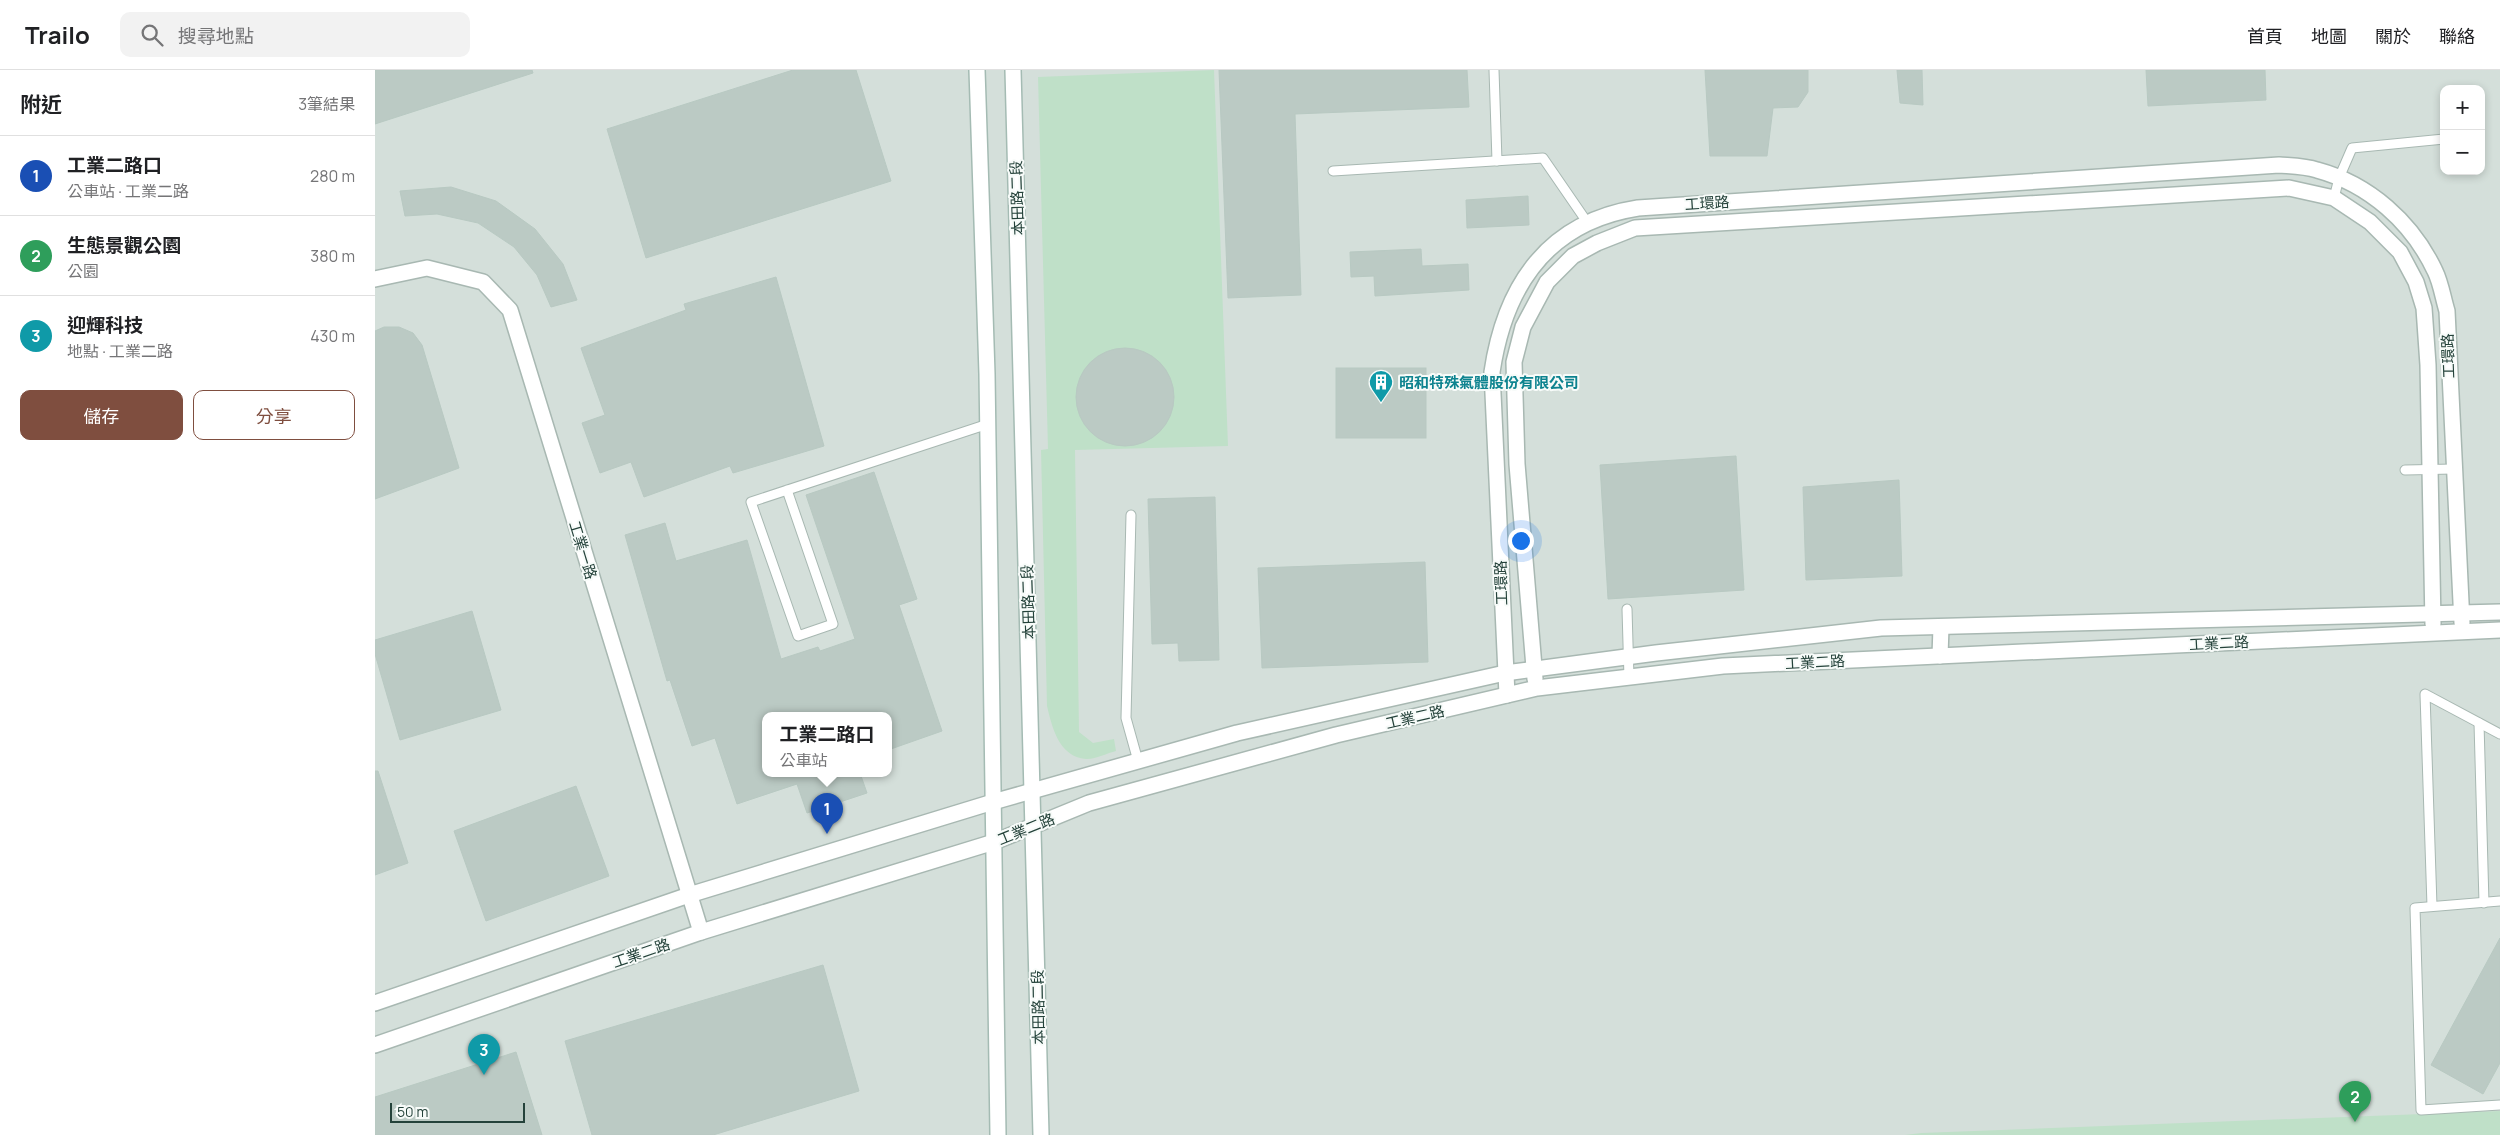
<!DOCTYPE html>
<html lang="zh-TW">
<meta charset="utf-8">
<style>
body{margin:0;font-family:Manrope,"Noto Sans TC",sans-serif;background:#f2f2f2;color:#202124}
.controls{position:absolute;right:15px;top:15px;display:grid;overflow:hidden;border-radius:10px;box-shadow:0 2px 8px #0003}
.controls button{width:45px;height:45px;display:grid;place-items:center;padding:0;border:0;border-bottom:1px solid #e0e0e0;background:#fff;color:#202124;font:25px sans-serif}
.scale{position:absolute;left:15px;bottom:12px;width:135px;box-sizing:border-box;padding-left:5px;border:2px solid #24423a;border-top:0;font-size:14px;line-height:18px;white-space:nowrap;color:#24423a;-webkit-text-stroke:4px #f7fbf9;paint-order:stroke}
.you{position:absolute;left:1145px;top:470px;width:18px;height:18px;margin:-12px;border:4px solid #fff;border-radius:50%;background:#1a73e8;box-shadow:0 0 0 8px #1a73e833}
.badge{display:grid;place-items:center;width:32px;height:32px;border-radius:50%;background:#7f4e3f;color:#fff;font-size:16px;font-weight:700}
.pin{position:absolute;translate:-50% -41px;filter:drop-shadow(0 1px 2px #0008)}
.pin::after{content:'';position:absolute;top:26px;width:18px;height:15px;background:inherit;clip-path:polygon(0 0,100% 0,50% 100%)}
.popup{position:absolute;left:387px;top:642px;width:130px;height:65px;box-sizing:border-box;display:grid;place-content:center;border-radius:10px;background:#fff;filter:drop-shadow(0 1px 4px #0005);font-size:16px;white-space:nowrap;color:#757577}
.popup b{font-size:19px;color:#202124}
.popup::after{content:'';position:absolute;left:50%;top:100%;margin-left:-10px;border:10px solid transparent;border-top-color:#fff}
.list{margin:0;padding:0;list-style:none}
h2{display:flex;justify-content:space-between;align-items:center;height:65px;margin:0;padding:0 20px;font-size:21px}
h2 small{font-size:16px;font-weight:400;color:#757577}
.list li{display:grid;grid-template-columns:32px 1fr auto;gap:15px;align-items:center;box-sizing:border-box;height:80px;padding:0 20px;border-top:1px solid #e0e0e0}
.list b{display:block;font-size:19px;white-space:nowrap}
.list p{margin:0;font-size:16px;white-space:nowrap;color:#757577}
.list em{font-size:16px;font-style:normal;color:#757577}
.actions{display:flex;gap:10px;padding:15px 20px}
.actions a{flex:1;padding:11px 0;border:1px solid #7f4e3f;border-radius:10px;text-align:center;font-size:18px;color:#7f4e3f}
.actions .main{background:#7f4e3f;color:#fff}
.icon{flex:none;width:28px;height:28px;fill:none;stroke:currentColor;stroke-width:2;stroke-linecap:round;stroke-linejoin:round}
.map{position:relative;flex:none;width:2125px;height:1065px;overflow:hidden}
header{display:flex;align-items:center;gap:30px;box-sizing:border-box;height:70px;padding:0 25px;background:#fff;border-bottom:1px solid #e0e0e0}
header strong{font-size:24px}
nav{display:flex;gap:28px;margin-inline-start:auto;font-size:18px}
.search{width:350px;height:45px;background:#f2f2f2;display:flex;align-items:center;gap:12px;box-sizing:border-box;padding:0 18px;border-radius:10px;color:#757577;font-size:19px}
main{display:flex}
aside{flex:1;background:#fff}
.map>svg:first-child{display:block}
</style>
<header>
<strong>Trailo</strong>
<div class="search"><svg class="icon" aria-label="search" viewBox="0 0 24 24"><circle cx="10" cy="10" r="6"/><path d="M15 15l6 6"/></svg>搜尋地點</div>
<nav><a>首頁</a><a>地圖</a><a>關於</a><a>聯絡</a></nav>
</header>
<main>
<aside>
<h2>附近<small>3筆結果</small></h2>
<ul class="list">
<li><span class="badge" style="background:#1a4fb4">1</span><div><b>工業二路口</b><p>公車站 · 工業二路</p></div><em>280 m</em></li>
<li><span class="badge" style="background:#2e9e5b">2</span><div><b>生態景觀公園</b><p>公園</p></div><em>380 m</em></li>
<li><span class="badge" style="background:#0f9aa8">3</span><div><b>迎輝科技</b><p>地點 · 工業二路</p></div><em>430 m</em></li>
</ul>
<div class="actions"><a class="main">儲存</a><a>分享</a></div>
</aside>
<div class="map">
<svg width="2125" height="1065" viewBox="0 0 2125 1065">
<rect width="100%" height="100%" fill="#e6efeb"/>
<path fill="#d4dfda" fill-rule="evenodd" d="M0,0H2125V1065H0ZM2069,19H2106V101H2069ZM391,645H513V703H391Z"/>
<g fill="#bfe0c8">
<path d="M839,0L853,376L700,380L704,662L718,673L739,669L741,681C732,683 719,690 711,689C684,687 677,657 672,636L666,380L673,379L663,7Z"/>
<path d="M2125,1041V1065H1530L1546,1063Z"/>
</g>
<g fill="#bbcac4" stroke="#b8c9c2">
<path d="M0,0H157L158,3L0,54Z"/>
<path d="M418,0H481L516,111L271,188L232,59Z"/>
<path d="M844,0H1092L1094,37L920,44L926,225L853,228Z"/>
<path d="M1330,0H1433V22L1423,37L1398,38L1392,86H1335Z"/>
<path d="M1522,0H1547L1548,35L1525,33Z"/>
<path d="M1771,0H1890L1891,30L1773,36Z"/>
<path d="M76,117L121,131L160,159L188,194L202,230L176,237L162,205L139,177L103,153L62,144L30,146L25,121Z"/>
<path d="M1153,126L1154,155L1092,158L1091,130Z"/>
<path d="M1046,179L1047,196L1093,194L1094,220L1000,226L999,206L976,207L975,182Z"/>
<path d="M401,207L449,376L358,403L355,396L269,427L256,392L225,403L207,353L230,345L206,278L311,240L309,234Z"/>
<path d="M9,257H24L38,263L47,275L84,398L0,429V261Z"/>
<circle cx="750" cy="327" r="49"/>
<rect x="961" y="298" width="90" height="70"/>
<path d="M1361,386L1369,520L1233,529L1225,395Z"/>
<path d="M499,402L542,529L524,535L567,661L513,680V645H391V703H485L492,723L432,743L422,714L362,734L340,668L317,676L295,610L292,611L250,465L290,453L301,491L372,470L406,589L443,577L445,581L480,569L431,425Z"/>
<path d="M1524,410L1527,506L1431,510L1428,417Z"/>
<path d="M840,427L844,590L804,591L803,573L777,574L773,429Z"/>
<path d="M1050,492L1053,592L887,598L883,498Z"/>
<path d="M97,541L126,640L25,670L0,584V570Z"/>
<path d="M0,701H3L33,793L0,805Z"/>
<path d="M201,716L234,806L111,851L79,761Z"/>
<path d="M2125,868V993L2108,1024L2056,995Z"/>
<path d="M448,895L484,1021L338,1065H217L190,971Z"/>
<path d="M141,982L167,1065H0V1027Z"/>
</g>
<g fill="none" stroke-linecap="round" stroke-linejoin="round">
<g stroke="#a8b8b2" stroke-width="11">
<g id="lane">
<path d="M1119,0L1122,91"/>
<path d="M958,101L1168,88L1212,152"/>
<path d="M1959,128L1964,108L1977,78L2069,69"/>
<path d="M2030,400L2079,399"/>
<path d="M412,420L458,554L423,566L376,432L613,354"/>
<path d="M756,445L751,648L763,691"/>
<path d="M1252,539L1254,608"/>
<path d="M2104,653L2109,833"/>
<path d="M2125,831L2040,838L2046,1040L2125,1035"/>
<path d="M2057,836L2050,624L2125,664"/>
</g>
</g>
<g stroke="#a8b8b2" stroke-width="18">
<g id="street">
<path d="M0,209L52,198L108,212L135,240L326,862"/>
<path d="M1565,586L1566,557"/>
<path d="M1160,609L1142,394L1139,292L1148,257L1172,212L1198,186L1222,173L1260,158L1914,118L1959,128L1995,152L2025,182L2041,212L2049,238L2053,295L2058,554"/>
<path d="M1132,625L1117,302C1130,215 1173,152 1263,138L1904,95C1916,96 1930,96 1942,100C1994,114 2037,152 2060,201C2066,213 2068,228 2072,241L2087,553"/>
<path d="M0,933L314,825L618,732L862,663L1130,603L1281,583L1506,558L2125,542"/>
<path d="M0,975L326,862L619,772L714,733L961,665L1162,618L1348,596L2125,560"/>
</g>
</g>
<g stroke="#a4bbb3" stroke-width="18">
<g id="secondary">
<path d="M602,0L612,304L623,1065"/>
<path d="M638,0L666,1065"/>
</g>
</g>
<use href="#lane" stroke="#fff" stroke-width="9"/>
<use href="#street" stroke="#fff" stroke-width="15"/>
<use href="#secondary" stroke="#fff" stroke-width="15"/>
</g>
<defs>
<g id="building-pin" transform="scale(1.25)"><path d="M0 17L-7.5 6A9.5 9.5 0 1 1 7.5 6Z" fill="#0f9aa8" stroke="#f7fbf9"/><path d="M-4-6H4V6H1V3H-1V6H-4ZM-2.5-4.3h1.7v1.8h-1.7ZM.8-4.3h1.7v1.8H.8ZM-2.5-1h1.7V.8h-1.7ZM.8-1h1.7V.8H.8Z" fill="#fff"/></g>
</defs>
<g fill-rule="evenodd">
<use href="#building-pin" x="1006" y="312"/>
</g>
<g text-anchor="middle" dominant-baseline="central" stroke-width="4" stroke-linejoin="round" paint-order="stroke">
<g font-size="15" fill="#24423a" stroke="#f7fbf9">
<text transform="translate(642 128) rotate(-92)">本田路二段</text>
<text transform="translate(1332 133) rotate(-4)">工環路</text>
<text transform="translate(2073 286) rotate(-92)">工環路</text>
<text transform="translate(208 480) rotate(73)">工業一路</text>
<text transform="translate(1126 513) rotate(-92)">工環路</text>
<text transform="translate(653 532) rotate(-92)">本田路二段</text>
<text transform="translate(1844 573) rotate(-3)">工業二路</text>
<text transform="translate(1440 592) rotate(-3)">工業二路</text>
<text transform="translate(1040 647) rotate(-13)">工業二路</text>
<text transform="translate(651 759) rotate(-22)">工業二路</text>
<text transform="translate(266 883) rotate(-19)">工業二路</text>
<text transform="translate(663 937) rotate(-91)">本田路二段</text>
</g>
<g font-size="15" font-weight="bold" fill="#0d838f" stroke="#f7fbf9" text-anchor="start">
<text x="1024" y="312">昭和特殊氣體股份有限公司</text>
</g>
</g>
</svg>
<div class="controls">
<button>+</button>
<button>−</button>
</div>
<div class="scale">50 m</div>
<div class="you"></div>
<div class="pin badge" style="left:452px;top:764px;background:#1a4fb4">1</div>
<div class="popup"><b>工業二路口</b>公車站</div>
<div class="pin badge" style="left:1980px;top:1052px;background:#2e9e5b">2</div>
<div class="pin badge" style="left:109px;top:1005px;background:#0f9aa8">3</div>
</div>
</main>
